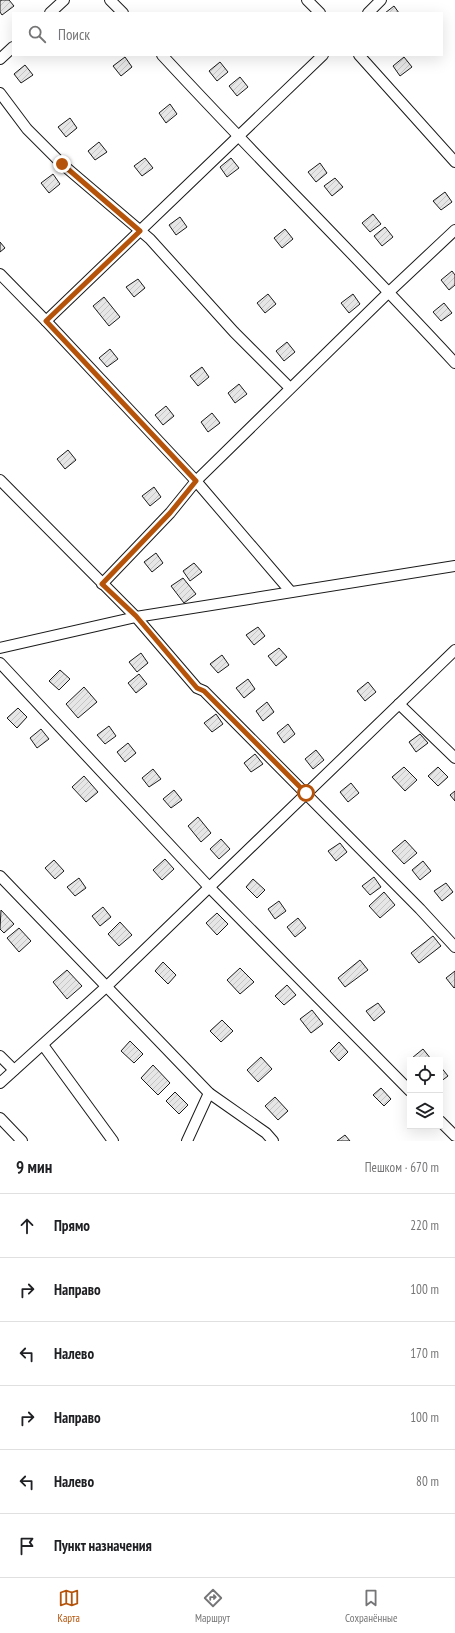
<!DOCTYPE html>
<html lang="ru">
<meta charset="utf-8">
<style>
body{margin:0;font-family:"PT Sans Narrow",sans-serif;background:#f6f6f6;color:#202124}
.controls{position:absolute;right:12px;bottom:12px;display:grid;overflow:hidden;border-radius:0px;box-shadow:0 4px 16px #0002}
.controls button{width:36px;height:36px;display:grid;place-items:center;padding:0;border:0;border-bottom:1px solid #e0e0e0;background:#fff;color:#202124;font:20px sans-serif}
.stop{position:absolute;width:12px;height:12px;margin:-9px;border:3px solid #b45309;border-radius:50%;background:#fff}
.stop.end{background:#b45309;border-color:#fff;box-shadow:0 1px 4px #0008}
.list{margin:0;padding:0;list-style:none}
h2{display:flex;justify-content:space-between;align-items:center;height:52px;margin:0;padding:0 16px;font-size:17px}
h2 small{font-size:13px;font-weight:400;color:#757577}
.list li{display:grid;grid-template-columns:26px 1fr auto;gap:12px;align-items:center;box-sizing:border-box;height:64px;padding:0 16px;border-top:1px solid #e0e0e0}
.list b{display:block;font-size:15px;white-space:nowrap}
.list em{font-size:13px;font-style:normal;color:#757577}
.icon{flex:none;width:22px;height:22px;fill:none;stroke:currentColor;stroke-width:2;stroke-linecap:round;stroke-linejoin:round}
.map{position:relative;flex:none;width:455px;height:1141px;overflow:hidden}
.search{position:absolute;background:#fff;box-shadow:0 4px 16px #0002;left:12px;right:12px;top:12px;height:44px;display:flex;align-items:center;gap:10px;box-sizing:border-box;padding:0 14px;border-radius:0px;color:#757577;font-size:15px}
.sheet{height:436px;background:#fff}
nav{display:flex;justify-content:space-around;align-items:center;box-sizing:border-box;height:56px;border-top:1px solid #e0e0e0;background:#fff;font-size:11px;color:#757577}
nav a{display:grid;justify-items:center;gap:2px}
nav .on{color:#b45309}
.map>svg:first-child{display:block}
</style>
<div class="map">
<svg width="455" height="1141" viewBox="0 0 455 1141">
<defs>
<pattern id="building-hatch" width="6" height="6" patternUnits="userSpaceOnUse"><rect width="6" height="6" fill="#e6e6e6"/><path d="M-1 1l2-2M0 6l6-6M5 7l2-2" fill="none" stroke="#c5c5c5"/></pattern>
</defs>
<rect width="100%" height="100%" fill="#fff"/>
<g fill="url(#building-hatch)" stroke="#1a1a1a">
<path d="M2,0H9L14,6L2,15L0,12V1Z"/>
<path d="M394,6L399,13H385Z"/>
<path d="M125,57L132,67L121,76L113,66Z"/>
<path d="M404,57L412,67L400,76L393,66Z"/>
<path d="M220,62L228,72L217,81L209,71Z"/>
<path d="M25,65L33,75L21,83L14,74Z"/>
<path d="M240,77L248,87L237,96L229,86Z"/>
<path d="M170,104L177,114L166,123L159,113Z"/>
<path d="M70,118L77,128L66,137L58,127Z"/>
<path d="M99,142L107,152L95,160L88,151Z"/>
<path d="M145,158L153,168L142,176L134,166Z"/>
<path d="M231,158L239,168L227,177L220,167Z"/>
<path d="M320,163L327,173L316,182L308,172Z"/>
<path d="M53,174L60,184L49,193L41,183Z"/>
<path d="M335,178L343,187L332,196L324,186Z"/>
<path d="M445,192L452,202L441,210L433,201Z"/>
<path d="M373,214L381,224L370,232L362,223Z"/>
<path d="M180,217L187,227L176,235L169,225Z"/>
<path d="M385,227L393,237L382,246L374,236Z"/>
<path d="M285,229L293,239L282,248L274,238Z"/>
<path d="M0,242L5,248L0,252Z"/>
<path d="M452,271L455,275V285L449,290L441,280Z"/>
<path d="M138,279L145,288L134,297L126,287Z"/>
<path d="M268,294L276,304L265,313L257,303Z"/>
<path d="M353,294L360,304L349,313L341,303Z"/>
<path d="M104,297L120,317L109,326L93,306Z"/>
<path d="M444,303L452,313L441,321L433,312Z"/>
<path d="M287,342L295,352L284,361L276,351Z"/>
<path d="M110,349L118,359L107,367L99,358Z"/>
<path d="M202,367L209,377L198,386L190,376Z"/>
<path d="M239,384L247,394L235,403L228,393Z"/>
<path d="M166,406L174,416L163,425L155,415Z"/>
<path d="M212,413L220,423L208,432L201,422Z"/>
<path d="M68,450L76,460L65,469L57,459Z"/>
<path d="M154,487L161,497L150,506L142,496Z"/>
<path d="M156,553L163,563L152,572L144,562Z"/>
<path d="M194,563L202,572L190,581L183,571Z"/>
<path d="M183,578L196,594L184,603L171,586Z"/>
<path d="M258,627L265,636L254,645L246,635Z"/>
<path d="M279,648L287,657L276,666L268,656Z"/>
<path d="M141,653L148,663L137,672L129,662Z"/>
<path d="M222,655L229,665L218,673L210,664Z"/>
<path d="M60,670L70,679L59,690L49,681Z"/>
<path d="M139,674L147,684L136,693L128,683Z"/>
<path d="M248,679L255,689L244,698L236,688Z"/>
<path d="M368,682L376,692L365,701L357,691Z"/>
<path d="M84,687L97,702L78,718L66,704Z"/>
<path d="M267,702L274,712L263,721L256,711Z"/>
<path d="M18,708L27,717L17,728L7,718Z"/>
<path d="M216,714L223,724L212,732L204,723Z"/>
<path d="M288,724L295,734L284,743L277,733Z"/>
<path d="M109,726L116,736L105,744L97,735Z"/>
<path d="M41,729L49,739L37,748L30,738Z"/>
<path d="M420,734L428,743L416,752L409,742Z"/>
<path d="M128,743L136,753L125,762L117,752Z"/>
<path d="M316,750L324,760L313,769L305,759Z"/>
<path d="M255,754L263,764L251,772L244,763Z"/>
<path d="M404,767L417,780L405,791L392,777Z"/>
<path d="M438,767L448,777L438,786L428,776Z"/>
<path d="M153,769L161,779L149,787L142,778Z"/>
<path d="M84,776L98,792L86,802L72,787Z"/>
<path d="M351,783L359,793L348,802L340,792Z"/>
<path d="M174,790L182,800L171,808L163,799Z"/>
<path d="M455,791V801L450,795Z"/>
<path d="M198,817L211,833L201,842L188,826Z"/>
<path d="M221,839L230,849L219,859L210,849Z"/>
<path d="M405,840L417,853L404,864L392,851Z"/>
<path d="M340,843L347,852L336,861L328,851Z"/>
<path d="M165,859L174,869L162,880L153,870Z"/>
<path d="M54,860L64,871L55,879L45,868Z"/>
<path d="M423,861L431,871L420,880L412,870Z"/>
<path d="M374,877L381,887L370,895L362,886Z"/>
<path d="M79,878L86,888L75,896L67,887Z"/>
<path d="M253,879L265,890L257,898L246,887Z"/>
<path d="M446,883L453,892L442,901L434,891Z"/>
<path d="M384,892L395,905L380,918L369,906Z"/>
<path d="M279,901L286,911L275,919L268,909Z"/>
<path d="M103,907L111,917L100,926L92,916Z"/>
<path d="M1,910L14,924L4,933L0,929Z"/>
<path d="M217,913L228,924L217,935L206,923Z"/>
<path d="M298,918L306,928L295,937L287,927Z"/>
<path d="M120,922L132,935L119,946L108,934Z"/>
<path d="M19,928L31,941L19,952L7,938Z"/>
<path d="M433,936L441,946L419,963L411,953Z"/>
<path d="M360,960L368,970L345,987L338,978Z"/>
<path d="M163,962L176,975L168,984L155,971Z"/>
<path d="M240,968L254,982L240,994L227,980Z"/>
<path d="M67,970L82,986L67,999L53,982Z"/>
<path d="M455,971V987L454,988L446,978Z"/>
<path d="M287,985L296,995L284,1005L275,996Z"/>
<path d="M378,1003L385,1012L374,1021L366,1011Z"/>
<path d="M312,1010L323,1024L311,1033L300,1019Z"/>
<path d="M222,1020L233,1031L221,1042L210,1031Z"/>
<path d="M130,1041L143,1054L134,1063L121,1051Z"/>
<path d="M339,1042L348,1052L339,1061L330,1051Z"/>
<path d="M423,1049L431,1059L414,1060L412,1058Z"/>
<path d="M261,1057L272,1069L258,1082L247,1070Z"/>
<path d="M153,1065L170,1083L158,1095L141,1078Z"/>
<path d="M440,1066L448,1076L440,1082Z"/>
<path d="M381,1088L391,1099L384,1106L373,1095Z"/>
<path d="M175,1092L188,1105L179,1114L166,1101Z"/>
<path d="M275,1097L288,1111L278,1120L265,1106Z"/>
<path d="M345,1135L350,1141H337Z"/>
</g>
<g fill="none" stroke-linecap="round" stroke-linejoin="round">
<g stroke="#1a1a1a" stroke-width="12">
<g id="minor">
<path d="M110,0L123,13"/>
<path d="M307,0L320,13"/>
<path d="M50,13L64,0"/>
<path d="M368,13L381,0"/>
<path d="M162,55C258,159 359,259 455,363"/>
<path d="M359,55L455,162"/>
<path d="M0,59L13,47"/>
<path d="M0,93L27,129L62,164L150,239L234,332L290,388"/>
<path d="M0,274L46,321L196,481L291,592"/>
<path d="M46,321L323,55"/>
<path d="M0,480L136,617L197,688L204,691L420,909L455,947"/>
<path d="M102,584L170,513L196,481L389,292L455,230"/>
<path d="M0,648L136,617L455,566"/>
<path d="M0,663L209,887L410,1091"/>
<path d="M399,704L455,758"/>
<path d="M0,876L209,1093L266,1133L273,1141"/>
<path d="M43,1045L113,1141"/>
<path d="M0,1056L14,1070"/>
<path d="M0,1083L106,987L455,650"/>
<path d="M0,1118L22,1141"/>
<path d="M440,1121L455,1136"/>
<path d="M187,1141L209,1093"/>
</g>
</g>
<use href="#minor" stroke="#fff" stroke-width="10"/>
</g>
<g fill="none" stroke-linecap="round" stroke-linejoin="round">
<path stroke="#b45309" stroke-width="5" d="M62,164L140,231L46,321L196,481L170,513L102,584L136,616L197,688L204,691L306,793"/>
</g>
</svg>
<div class="controls">
<button><svg class="icon" aria-label="locate" viewBox="0 0 24 24"><circle cx="12" cy="12" r="6"/><path d="M12 2v4M12 18v4M2 12h4M18 12h4"/></svg></button>
<button><svg class="icon" aria-label="layers" viewBox="0 0 24 24"><path d="M12 4l9 5-9 5-9-5zM3 14l9 5 9-5"/></svg></button>
</div>
<div class="stop" style="left:306px;top:793px"></div>
<div class="stop end" style="left:62px;top:164px"></div>
<div class="search"><svg class="icon" aria-label="search" viewBox="0 0 24 24"><circle cx="10" cy="10" r="6"/><path d="M15 15l6 6"/></svg>Поиск</div>
</div>
<section class="sheet">
<h2>9 мин<small>Пешком · 670 m</small></h2>
<ul class="list">
<li><svg class="icon" aria-label="ahead" viewBox="0 0 24 24"><path d="M12 20V5M6 11l6-6 6 6"/></svg><div><b>Прямо</b></div><em>220 m</em></li>
<li><svg class="icon" aria-label="right" viewBox="0 0 24 24"><path d="M7 20v-9h11M14 6l5 5-5 5"/></svg><div><b>Направо</b></div><em>100 m</em></li>
<li><svg class="icon" aria-label="left" viewBox="0 0 24 24"><path d="M17 20v-9H6M10 6l-5 5 5 5"/></svg><div><b>Налево</b></div><em>170 m</em></li>
<li><svg class="icon" aria-label="right" viewBox="0 0 24 24"><path d="M7 20v-9h11M14 6l5 5-5 5"/></svg><div><b>Направо</b></div><em>100 m</em></li>
<li><svg class="icon" aria-label="left" viewBox="0 0 24 24"><path d="M17 20v-9H6M10 6l-5 5 5 5"/></svg><div><b>Налево</b></div><em>80 m</em></li>
<li><svg class="icon" aria-label="arrive" viewBox="0 0 24 24"><path d="M6 21V4h12l-3 4 3 4H6"/></svg><div><b>Пункт назначения</b></div></li>
</ul>
</section>
<nav>
<a class="on"><svg class="icon" aria-label="map" viewBox="0 0 24 24"><path d="M3 6l6-2 6 2 6-2v14l-6 2-6-2-6 2zM9 4v14M15 6v14"/></svg>Карта</a>
<a><svg class="icon" aria-label="directions" viewBox="0 0 24 24"><path d="M12 3l9 9-9 9-9-9zM9 14v-3h6M13 9l2 2-2 2"/></svg>Маршрут</a>
<a><svg class="icon" aria-label="saved" viewBox="0 0 24 24"><path d="M7 4h10v16l-5-4-5 4z"/></svg>Сохранённые</a>
</nav>
